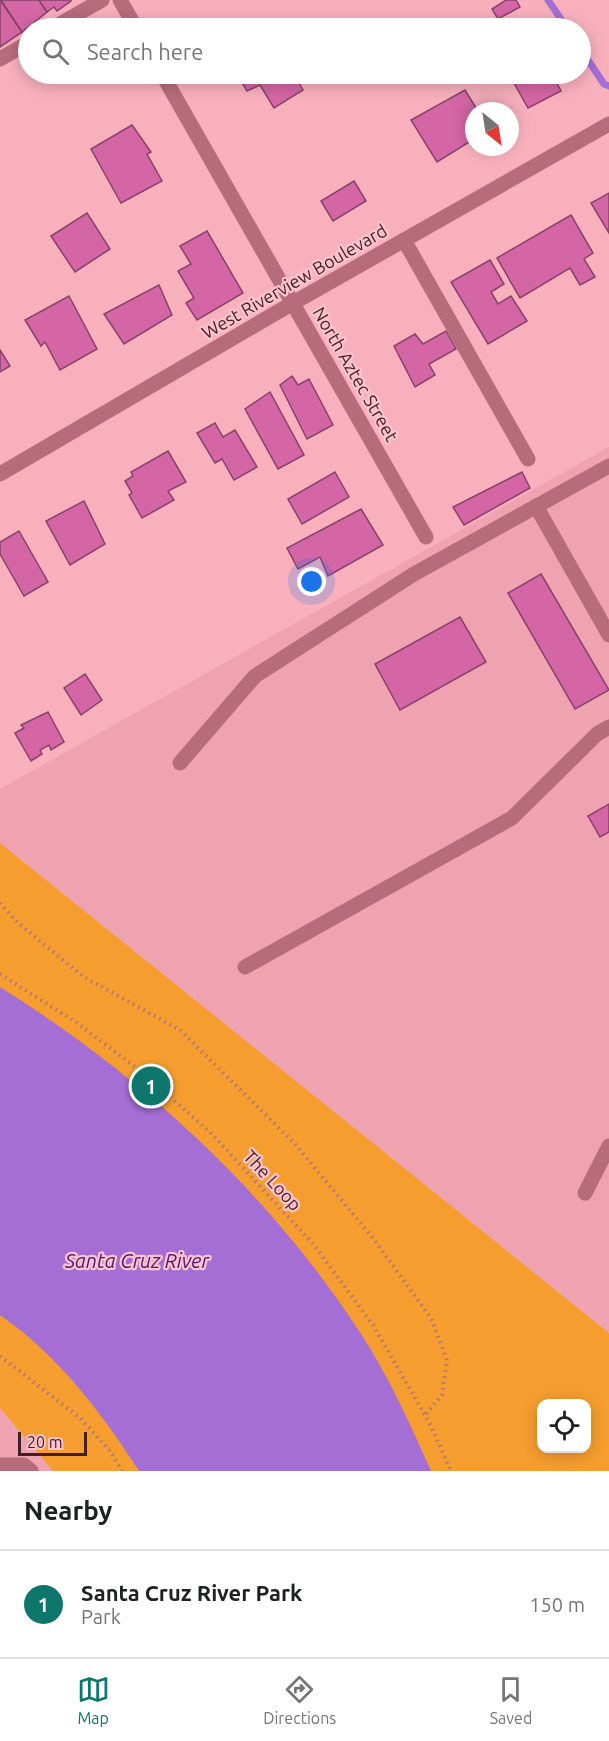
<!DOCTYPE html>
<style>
body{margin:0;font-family:Ubuntu,sans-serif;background:#f2f2f2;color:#202124}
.controls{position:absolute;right:18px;bottom:18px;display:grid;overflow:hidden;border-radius:12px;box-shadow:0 3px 15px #0003}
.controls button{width:54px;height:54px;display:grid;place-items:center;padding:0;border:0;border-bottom:2px solid #e0e0e0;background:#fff;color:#202124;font:30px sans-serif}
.compass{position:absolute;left:465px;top:102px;width:54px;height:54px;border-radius:50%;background:#fff;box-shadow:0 3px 15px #0003;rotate:150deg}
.scale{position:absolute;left:18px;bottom:15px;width:69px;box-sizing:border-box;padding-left:6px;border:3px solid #411f26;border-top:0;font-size:16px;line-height:21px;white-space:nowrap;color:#411f26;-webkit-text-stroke:4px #fbc3cd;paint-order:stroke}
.you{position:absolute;left:312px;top:582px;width:21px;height:21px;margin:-15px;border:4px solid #fff;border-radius:50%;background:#1a73e8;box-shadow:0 0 0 9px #1a73e833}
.badge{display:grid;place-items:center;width:39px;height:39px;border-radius:50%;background:#0f766e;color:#fff;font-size:20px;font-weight:700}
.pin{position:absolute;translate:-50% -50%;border:3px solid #fff;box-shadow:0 2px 6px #0006}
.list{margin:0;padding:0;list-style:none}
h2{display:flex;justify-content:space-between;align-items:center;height:78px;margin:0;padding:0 24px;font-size:26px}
h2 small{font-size:20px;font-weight:400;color:#757577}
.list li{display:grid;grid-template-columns:39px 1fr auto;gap:18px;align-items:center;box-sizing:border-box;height:108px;padding:0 24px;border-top:2px solid #e0e0e0}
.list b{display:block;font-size:22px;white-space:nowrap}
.list p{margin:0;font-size:20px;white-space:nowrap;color:#757577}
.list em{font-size:20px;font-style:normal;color:#757577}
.icon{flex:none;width:33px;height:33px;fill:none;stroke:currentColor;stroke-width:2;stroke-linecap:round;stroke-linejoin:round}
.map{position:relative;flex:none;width:609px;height:1471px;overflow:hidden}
.search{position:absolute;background:#fff;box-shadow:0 3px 15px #0003;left:18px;right:18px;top:18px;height:66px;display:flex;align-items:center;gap:15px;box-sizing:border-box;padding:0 21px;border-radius:33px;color:#757577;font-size:22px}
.sheet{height:186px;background:#fff}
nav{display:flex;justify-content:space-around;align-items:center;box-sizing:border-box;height:84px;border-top:2px solid #e0e0e0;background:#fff;font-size:16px;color:#757577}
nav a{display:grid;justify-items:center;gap:3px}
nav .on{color:#0f766e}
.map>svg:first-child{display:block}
</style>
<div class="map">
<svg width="609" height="1471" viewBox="0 0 609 1471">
<rect width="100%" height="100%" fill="#f8b0bd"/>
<g fill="#efa2b0">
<path d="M609,447V1333L0,843V789Z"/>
<path d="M0,1408L53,1471H0Z"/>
</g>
<path fill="#f59e2f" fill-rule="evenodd" d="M0,843L609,1333V1471H53L0,1408ZM542,1404H586V1448H542Z"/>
<path fill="#a46ed4" d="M0,987C142,1076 269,1192 361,1334C389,1377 410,1424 431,1471H139C101,1412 58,1355 0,1315Z"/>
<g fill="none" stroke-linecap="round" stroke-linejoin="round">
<g stroke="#a46ed4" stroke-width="7">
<path d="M548,0L567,28"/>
<path d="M580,48L604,84L609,86"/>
</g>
</g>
<g fill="#d466a5" stroke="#88426a" stroke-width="1.5">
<path d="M0,0L22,32L0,47Z"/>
<path d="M1,0H39L47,12L22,32Z"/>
<path d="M39,0H71V1L57,11L54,7L47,12Z"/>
<path d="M506,0H516L520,7L498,19L492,9Z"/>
<path d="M266,22L269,28H256Z"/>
<path d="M237,74H294L303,90L274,108L260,85L247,91Z"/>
<path d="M509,74H552L561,91L528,108Z"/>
<path d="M465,90L478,111H474V139L437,162L411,120Z"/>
<path d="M132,125L151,152L147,154L162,181L121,203L91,149Z"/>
<path d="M354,181L366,201L333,221L321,201Z"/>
<path d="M609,193V233L591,203Z"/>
<path d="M87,213L110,249L75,272L51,236Z"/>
<path d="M571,215L593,253L584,259L595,277L580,285L570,268L520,298L497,258Z"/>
<path d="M207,231L243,293L197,320L186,303L194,298L178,271L191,264L180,246Z"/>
<path d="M490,260L504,284L491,292L498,304L511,296L527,321L488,344L451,282Z"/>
<path d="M159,285L172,315L124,344L104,314Z"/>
<path d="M69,296L97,349L60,370L45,342L41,346L25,320Z"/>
<path d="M446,331L456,349L429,364L435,375L415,387L394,346L415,334L423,344Z"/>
<path d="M0,350L10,366L0,372Z"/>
<path d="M292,376L298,385L309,379L333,425L307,439L280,385Z"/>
<path d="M270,392L304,455L278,469L245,409Z"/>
<path d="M215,423L223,437L235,430L257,467L234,480L222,459L215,463L197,433Z"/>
<path d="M168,451L186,482L168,491L174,500L142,518L129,495L132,493L125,481L133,476L131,472Z"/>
<path d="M335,472L349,497L302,524L288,499Z"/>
<path d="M522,472L530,488L464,525L453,507Z"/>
<path d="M84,501L105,544L70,565L46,521Z"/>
<path d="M361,509L383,545L328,576L320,557L298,569L287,548Z"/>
<path d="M19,531L48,582L24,596L0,554V542Z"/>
<path d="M541,574L609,690L575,709L508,593Z"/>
<path d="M460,617L486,662L400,710L375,664Z"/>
<path d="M85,674L102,700L81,715L64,688Z"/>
<path d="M48,712L64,742L51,750L49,745L40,750L42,754L31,761L15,733L24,728L21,725Z"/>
<path d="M609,804V832L600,837L588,816Z"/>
</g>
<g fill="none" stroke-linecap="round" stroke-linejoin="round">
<g stroke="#ad747f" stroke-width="4" stroke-dasharray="1.5 4.5" stroke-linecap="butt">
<path d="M0,903L18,923L84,977L180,1030L295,1144L372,1237L431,1318L447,1360L442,1395L425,1415"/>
<path d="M0,974L77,1023L142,1072L211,1133L314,1245L373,1325L430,1424L451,1471"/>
<path d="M0,1356L80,1418L110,1451L122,1471"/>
</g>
<g stroke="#b76c7c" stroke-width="15">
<path d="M120,0L136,28"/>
<path d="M53,28L102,0"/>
<path d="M0,59L28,43"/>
<path d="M162,74L426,537"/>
<path d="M404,240L528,459"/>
<path d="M0,474L293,303L609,124"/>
<path d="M536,506L609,635"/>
<path d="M180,763L255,676L414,574L609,466"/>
<path d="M245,967L512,818L597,734L609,727"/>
<path d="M585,1193L609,1146"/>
<path d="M0,1465H24L31,1471"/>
</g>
</g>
<g text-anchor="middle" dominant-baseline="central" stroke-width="4.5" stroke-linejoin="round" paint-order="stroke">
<g font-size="18" fill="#411f26" stroke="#fbc3cd">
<text transform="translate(294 281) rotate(-30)">West Riverview Boulevard</text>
<text transform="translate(356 374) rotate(60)">North Aztec Street</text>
<text transform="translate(273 1180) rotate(47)">The Loop</text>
</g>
<g font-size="20" font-style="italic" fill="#4e1773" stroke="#fbc3cd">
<text x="137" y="1260">Santa Cruz River</text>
</g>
</g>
</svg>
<div class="controls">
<button><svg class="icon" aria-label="locate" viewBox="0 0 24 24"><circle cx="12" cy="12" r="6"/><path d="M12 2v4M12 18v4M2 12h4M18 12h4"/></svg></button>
</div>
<svg class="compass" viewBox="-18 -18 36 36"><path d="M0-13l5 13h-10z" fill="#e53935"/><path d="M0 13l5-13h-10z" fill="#757577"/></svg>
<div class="scale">20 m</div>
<div class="you"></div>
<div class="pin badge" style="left:151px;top:1086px">1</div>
<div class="search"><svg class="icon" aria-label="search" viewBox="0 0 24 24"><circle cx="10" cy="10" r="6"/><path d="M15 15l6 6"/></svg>Search here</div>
</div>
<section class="sheet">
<h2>Nearby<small></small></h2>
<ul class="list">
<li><span class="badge">1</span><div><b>Santa Cruz River Park</b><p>Park</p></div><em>150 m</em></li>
</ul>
</section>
<nav>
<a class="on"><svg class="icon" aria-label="map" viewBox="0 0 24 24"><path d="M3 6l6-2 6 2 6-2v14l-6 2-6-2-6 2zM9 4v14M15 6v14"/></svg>Map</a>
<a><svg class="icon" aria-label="directions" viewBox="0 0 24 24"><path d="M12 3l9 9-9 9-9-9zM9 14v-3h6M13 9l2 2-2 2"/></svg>Directions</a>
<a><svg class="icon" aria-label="saved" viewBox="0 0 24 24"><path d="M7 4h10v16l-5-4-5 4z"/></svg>Saved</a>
</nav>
